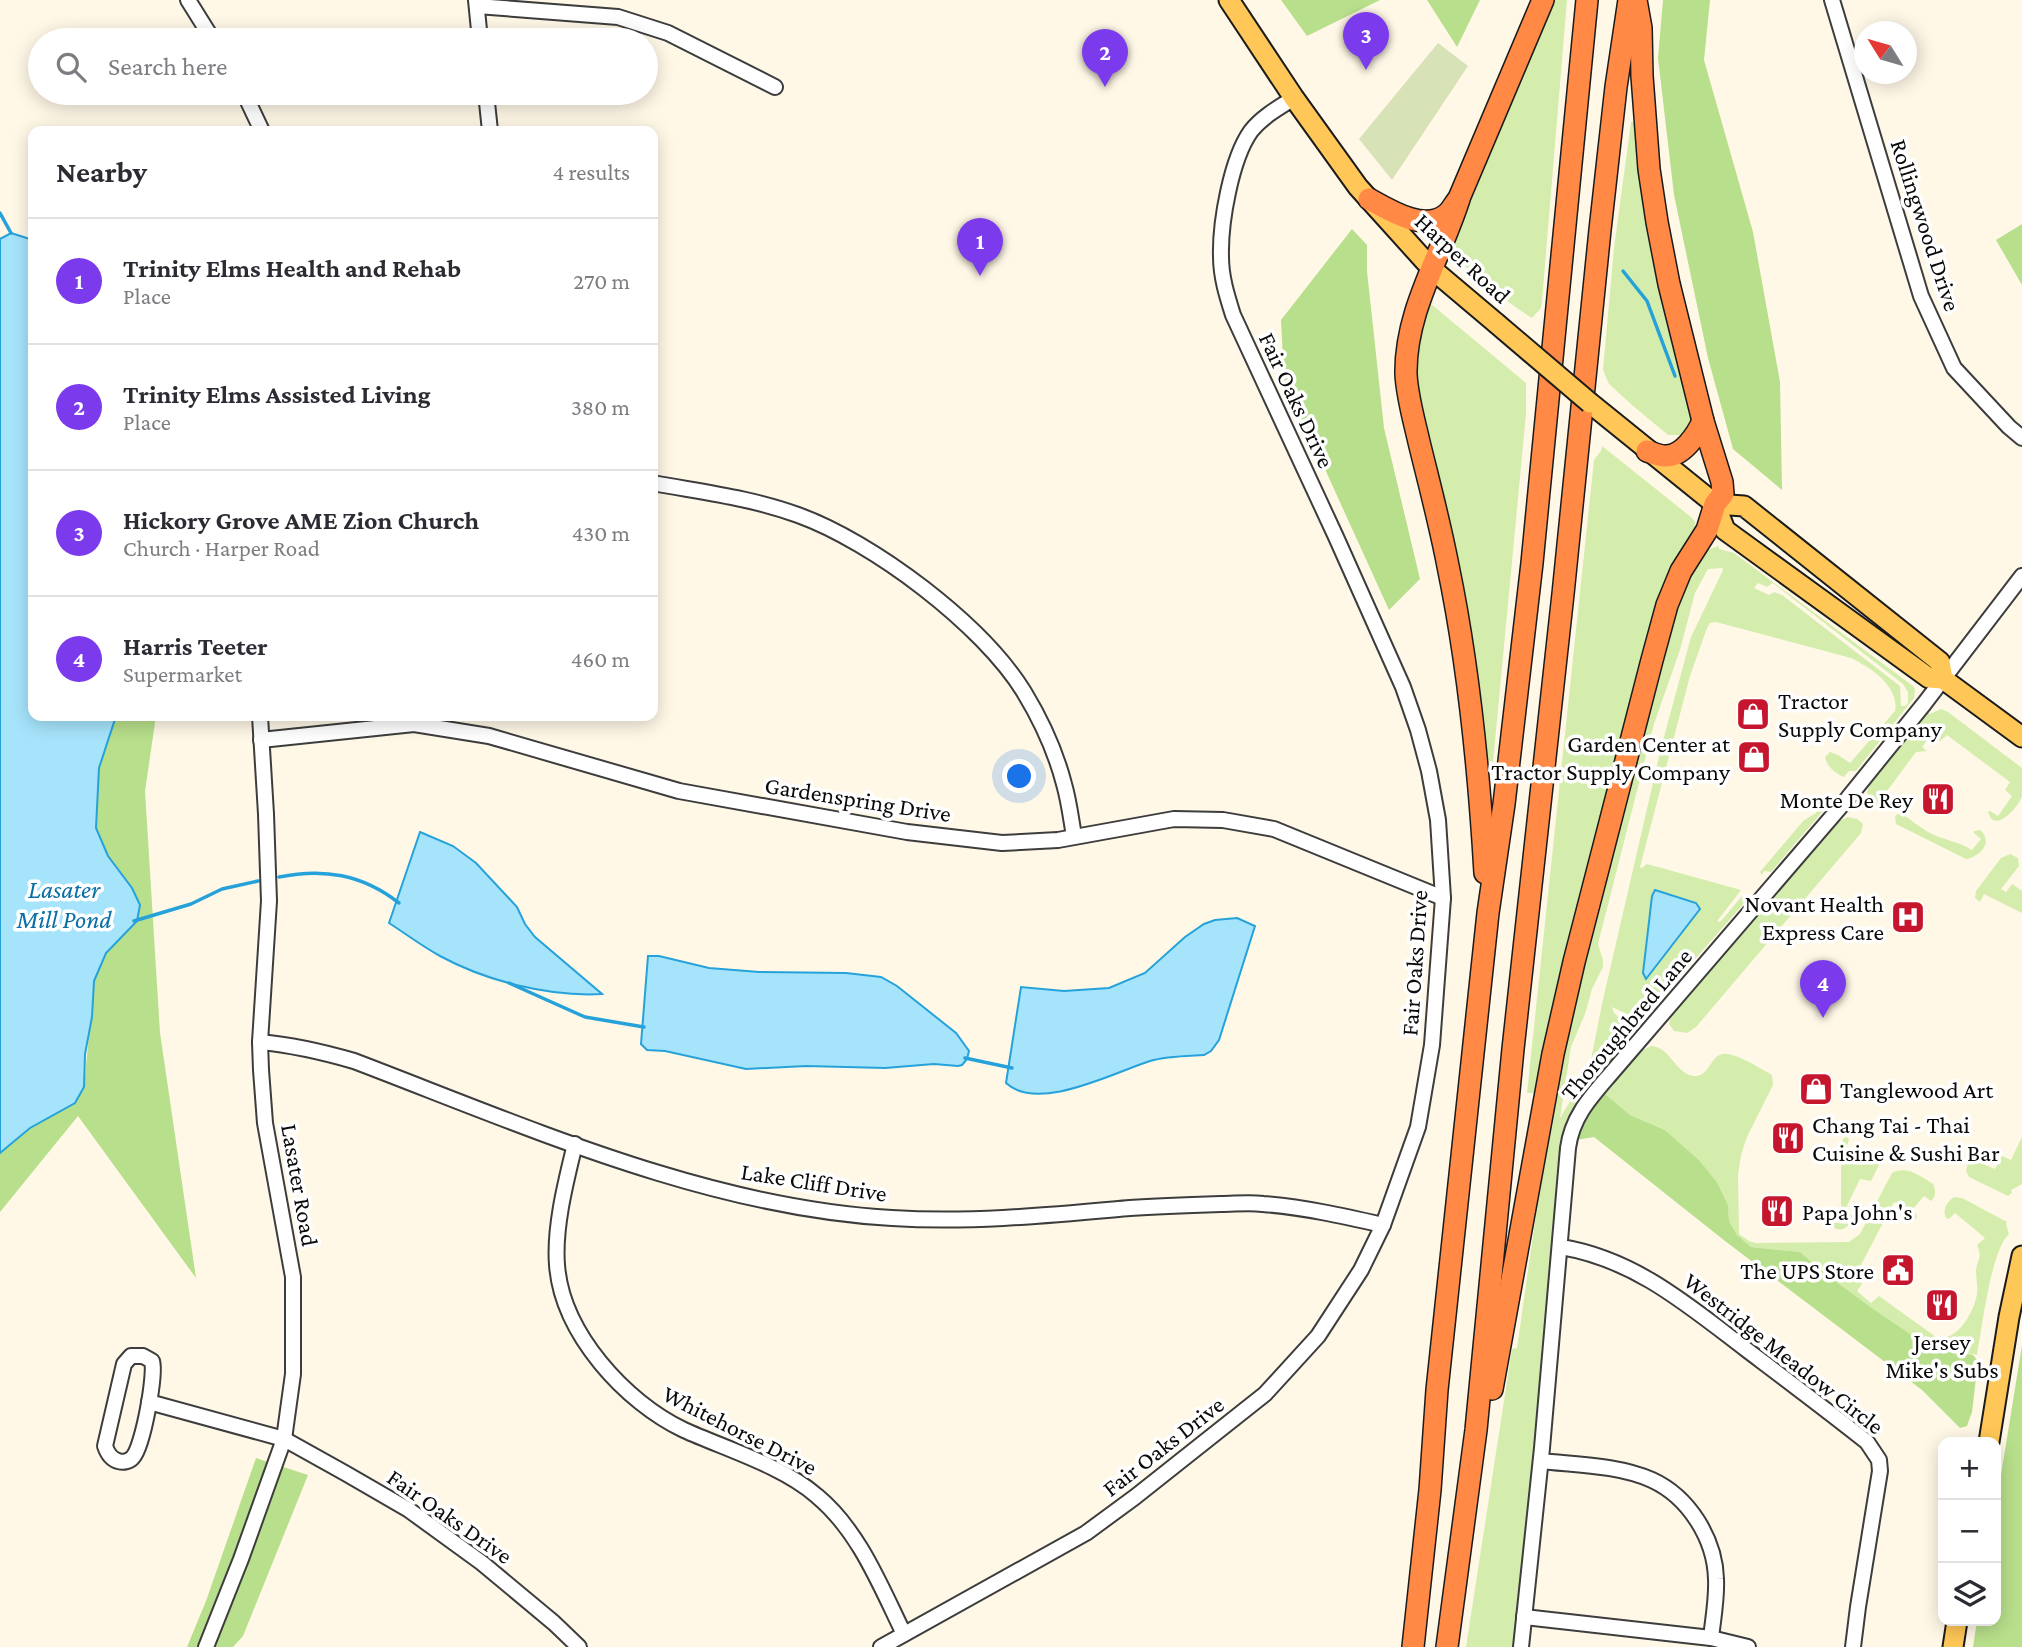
<!DOCTYPE html>
<meta charset="utf-8">
<style>
body{margin:0;font-family:"Crimson Pro",serif;background:#f7f7f7;color:#2b2b33}
.controls{position:absolute;right:21px;bottom:21px;display:grid;overflow:hidden;border-radius:14px;box-shadow:0 4px 18px #0003}
.controls button{width:63px;height:63px;display:grid;place-items:center;padding:0;border:0;border-bottom:2px solid #e1e1e2;background:#fff;color:#2b2b33;font:35px sans-serif}
.compass{position:absolute;left:1854px;top:21px;width:63px;height:63px;border-radius:50%;background:#fff;box-shadow:0 4px 18px #0003;rotate:307deg}
.you{position:absolute;left:1020px;top:777px;width:24px;height:24px;margin:-18px;border:5px solid #fff;border-radius:50%;background:#1a73e8;box-shadow:0 0 0 10px #1a73e833}
.badge{display:grid;place-items:center;width:46px;height:46px;border-radius:50%;background:#7c3aed;color:#fff;font-size:23px;font-weight:700}
.pin{position:absolute;translate:-50% -58px;filter:drop-shadow(0 2px 4px #0008)}
.pin::after{content:'';position:absolute;top:37px;width:24px;height:21px;background:inherit;clip-path:polygon(0 0,100% 0,50% 100%)}
.list{margin:0;padding:0;list-style:none}
h2{display:flex;justify-content:space-between;align-items:center;height:91px;margin:0;padding:0 28px;font-size:30px}
h2 small{font-size:23px;font-weight:400;color:#7c7c81}
.list li{display:grid;grid-template-columns:46px 1fr auto;gap:21px;align-items:center;box-sizing:border-box;height:126px;padding:0 28px;border-top:2px solid #e1e1e2}
.list b{display:block;font-size:26px;white-space:nowrap}
.list p{margin:0;font-size:23px;white-space:nowrap;color:#7c7c81}
.list em{font-size:23px;font-style:normal;color:#7c7c81}
.icon{flex:none;width:38px;height:38px;fill:none;stroke:currentColor;stroke-width:2;stroke-linecap:round;stroke-linejoin:round}
.map{position:relative;flex:none;width:2022px;height:1647px;overflow:hidden}
.search{position:absolute;background:#fff;box-shadow:0 4px 18px #0003;left:28px;top:28px;width:630px;height:77px;display:flex;align-items:center;gap:18px;box-sizing:border-box;padding:0 24px;border-radius:38px;color:#7c7c81;font-size:26px}
.panel{position:absolute;background:#fff;box-shadow:0 4px 18px #0003;left:28px;top:126px;width:630px;height:595px;border-radius:14px}
.map>svg:first-child{display:block}
</style>
<div class="map">
<svg width="2022" height="1647" viewBox="0 0 2022 1647">
<rect width="100%" height="100%" fill="#fff8e7"/>
<g fill="#d4edad" fill-rule="evenodd">
<path d="M1554,0H1567L1542,301L1541,308L1532,318C1514,306 1453,266 1453,245Z"/>
<path d="M1631,122H1637L1692,417L1688,428L1680,435H1668L1632,405L1609,384L1603,370L1614,248Z"/>
<path d="M1426,303L1431,304L1526,383V414L1493,762L1485,759L1476,666L1464,598L1416,390L1415,364Z"/>
<path d="M1602,446L1691,517L1695,522V525L1698,527L1634,704L1594,842L1556,991L1534,1093H1527L1594,460L1601,451Z"/>
<path d="M1719,546V549L1734,553L1913,686L1915,689L1914,698L1856,771H1849L1844,777C1836,774 1827,767 1825,757L1830,752L1838,755L1850,763L1895,711C1900,687 1870,667 1851,658L1716,622L1710,623L1707,628L1690,676L1640,867L1642,868L1647,864L1741,890L1718,920V922L1721,921L1742,896L1746,901L1645,1016L1635,1018L1612,1007L1614,1013L1630,1027L1626,1032L1628,1037L1612,1054L1614,1059C1593,1083 1570,1107 1563,1140L1533,1477L1515,1647H1466L1512,1349L1517,1348L1539,1194L1558,1092L1555,1088L1575,999L1676,610L1691,573L1704,551ZM1722,568L1723,570L1691,637L1661,748L1602,1004L1589,1070L1560,1118L1571,1047L1585,1014L1592,989L1603,967V960L1598,944L1654,724L1680,650L1695,593L1708,569ZM1758,583L1767,587L1773,583L1903,684L1908,692V703L1905,706H1901L1900,686L1782,595L1774,592L1769,595L1754,588Z"/>
<path d="M1941,709L1948,712L2022,768C2022,776 2022,788 2022,796C2019,807 1994,835 1988,812L1990,811L1998,816L2012,796L2005,790L2010,782L1947,735L1940,741L1930,736L1922,747L1927,751L1916,752L1884,795L1892,797C1883,813 1872,808 1867,792L1871,781L1927,711L1930,714Z"/>
<path d="M1827,792L1829,794L1826,799L1828,805L1771,872L1764,871L1762,875L1760,872L1798,827L1803,821L1816,813L1821,801Z"/>
<path d="M1904,810V815C1912,821 1920,827 1928,832C1943,840 1958,841 1972,850L1981,839L1974,833V831L1980,830C1994,842 1980,857 1966,859L1896,824L1895,816Z"/>
<path d="M1848,817L1857,819L1863,824L1861,833L1696,1027L1687,1033L1674,1031L1669,1024L1671,1016L1837,822Z"/>
<path d="M2010,854L2018,858L2019,866L2001,889L2006,892L2012,884L2022,891V913L1984,894L1980,902L1975,898L1976,891L2001,858Z"/>
<path d="M1651,1046C1671,1047 1675,1074 1694,1076C1709,1077 1710,1057 1722,1054C1733,1051 1762,1069 1772,1075L1773,1085L1747,1137L1741,1155L1738,1175L1739,1231V1234L1749,1241L1756,1243L1849,1242L1860,1234L1892,1173C1906,1165 1921,1176 1933,1184C1936,1190 1936,1197 1931,1201L1924,1196L1912,1210L1917,1216L1916,1219L1912,1221L1907,1218L1910,1211L1894,1202L1854,1278L1861,1281L1862,1284L1857,1291L1871,1303L1879,1296L1936,1337C1957,1343 1974,1312 1977,1294C1978,1286 1976,1279 1976,1271C1977,1259 1983,1259 1977,1245L1985,1238L1955,1213L1949,1219L1946,1218C1942,1209 1947,1202 1954,1197L1962,1198L2007,1222L2006,1224L2009,1234C1991,1250 1982,1328 1977,1355L1955,1351L1934,1350L1872,1308L1827,1275L1800,1252L1751,1247L1737,1235L1729,1221L1728,1205L1717,1182L1699,1160L1665,1130L1630,1115L1604,1093L1641,1051Z"/>
<path d="M1846,1137L1849,1139L1846,1149L1870,1161L1876,1152L1883,1157L1871,1181L1860,1179L1845,1210L1853,1217C1850,1227 1841,1234 1832,1226L1833,1223H1841V1163L1832,1160L1844,1138Z"/>
<path d="M2022,1137V1184L2011,1190L2012,1193L2008,1196L1969,1177L1966,1171L1968,1163L1979,1162L1995,1169L2002,1156L2011,1160Z"/>
</g>
<g fill="#b8df8b">
<path d="M1281,0H1380L1307,36Z"/>
<path d="M1427,0H1480L1457,47Z"/>
<path d="M1663,0H1710L1704,60L1753,232L1780,382L1782,490L1733,449L1708,358L1674,195L1658,58Z"/>
<path d="M2022,224V285L1996,240Z"/>
<path d="M1352,229L1367,245V271L1384,428L1420,579L1389,610L1284,379L1281,320Z"/>
<path d="M116,716H156L145,791L160,1033L196,1278L78,1116L0,1212V1153L30,1128L75,1103L84,1087L94,981L106,952L137,921L96,828L99,768Z"/>
<path d="M1604,1093L1630,1115L1665,1130L1699,1160L1717,1182L1728,1205L1729,1221L1737,1235L1751,1247L1800,1252L1827,1275L1872,1308L1934,1350L1955,1351L1973,1355L1978,1361L1972,1412L1967,1426L1960,1428L1922,1390L1725,1241L1594,1137L1576,1140L1582,1122Z"/>
<path d="M2022,1345V1647H1973L1977,1621H1996V1506Z"/>
<path d="M256,1458L308,1475L243,1636L233,1647H187L206,1601Z"/>
</g>
<path fill="#d8e2b7" d="M1438,43L1468,66L1392,180L1359,139Z"/>
<g fill="#a6e4fc" stroke="#26a2da" stroke-width="2">
<path d="M11,233L33,240V716H116L99,768L96,828L108,856L132,888L140,905L137,921L106,953L94,981L92,1017L85,1054L84,1087L75,1103L30,1128L0,1153V239Z"/>
<path d="M420,832L453,846L476,863L517,907L525,924L535,937L602,994C549,997 486,981 440,956C422,946 406,934 389,923Z"/>
<path d="M1655,890L1696,903L1700,909L1646,979L1643,973L1652,896Z"/>
<path d="M1237,918L1255,926L1219,1040L1211,1051L1204,1055C1187,1056 1167,1056 1150,1061C1115,1072 1038,1113 1006,1083L1021,987L1064,991L1109,988L1145,973L1185,937L1204,924L1215,920Z"/>
<path d="M648,956H659L709,968L759,972L846,973L881,977L897,986L956,1033L969,1051L967,1059L962,1065L958,1066L934,1064L885,1068L806,1066L746,1069L665,1051L647,1050L641,1044Z"/>
</g>
<g fill="none" stroke-linecap="round" stroke-linejoin="round">
<g stroke="#26a2da" stroke-width="3.5">
<path d="M0,213L11,233"/>
<path d="M1623,271L1647,301L1675,376"/>
<path d="M279,877C323,868 362,874 399,903"/>
<path d="M134,921L191,904L222,889L258,881"/>
<path d="M509,983L585,1017L644,1027"/>
<path d="M965,1058L1012,1068"/>
</g>
<g stroke="#3d3d3d" stroke-width="18">
<g id="minor">
<path d="M188,0L213,40"/>
<path d="M476,0L480,40"/>
<path d="M1832,0L1921,296L1954,368L2009,427L2022,438"/>
<path d="M477,6L618,17L668,33L775,87"/>
<path d="M244,93L262,131"/>
<path d="M486,93L490,131"/>
<path d="M653,483C701,492 752,498 798,515C873,542 982,624 1024,692C1041,720 1056,753 1064,784C1069,801 1071,819 1074,836"/>
<path d="M261,740L414,724L489,736L679,791L907,832L1002,843L1058,840L1174,819L1223,820L1274,829L1443,898"/>
<path d="M260,1042C293,1045 323,1052 354,1061C525,1126 708,1208 892,1218C972,1223 1051,1215 1130,1208C1160,1206 1190,1205 1221,1204C1234,1204 1249,1202 1263,1204C1303,1207 1343,1216 1383,1225"/>
<path d="M575,1144C566,1181 554,1227 557,1265C562,1333 625,1402 684,1430C726,1449 783,1466 817,1496C859,1531 880,1585 904,1634"/>
<path d="M1561,1247C1635,1259 1689,1306 1747,1350C1788,1381 1828,1411 1867,1442L1879,1460L1880,1471L1858,1607L1853,1647"/>
<path d="M131,1356H143L152,1361C156,1374 143,1446 133,1457C130,1461 123,1463 118,1461C111,1459 107,1452 105,1446L124,1364Z"/>
<path d="M149,1402L284,1439L345,1473L409,1510L482,1563L554,1623L579,1647"/>
<path d="M1541,1461C1577,1465 1618,1465 1652,1480C1689,1497 1715,1539 1716,1579C1717,1599 1713,1619 1711,1638"/>
<path d="M1524,1617L1711,1638L1748,1647"/>
<path d="M206,1647L241,1559L284,1439L293,1374V1277L265,1123L261,1070L260,1042L269,901L266,814L260,716"/>
<path d="M881,1647L1086,1533L1135,1497L1265,1394L1318,1336L1361,1270L1383,1225L1418,1127L1432,1045L1443,898L1438,820L1429,771L1418,730L1403,687L1336,537L1233,315C1227,296 1221,277 1221,257C1220,223 1231,159 1251,131C1262,117 1278,108 1294,98"/>
<path d="M1521,1647L1542,1448L1568,1148C1572,1118 1589,1099 1608,1077L1848,798L1924,704L2022,576"/>
</g>
</g>
<g stroke="#1b1b1b" stroke-width="23">
<g id="major">
<path d="M1229,0L1294,98L1358,187L1432,269L1496,323"/>
<path d="M1590,403L1715,504L1725,530L1929,678L1943,679L2022,737"/>
<path d="M1715,504L1744,506L1940,662L1943,679"/>
<path d="M1989,1442L2009,1317L2022,1256"/>
<path d="M1953,1647L1957,1621"/>
</g>
</g>
<g stroke="#1b1b1b" stroke-width="24">
<g id="highway">
<path d="M1369,199C1389,210 1425,233 1447,214C1451,211 1454,205 1457,201"/>
<path d="M1647,451C1653,453 1659,456 1665,456C1682,457 1697,435 1703,421"/>
<path d="M1485,873C1479,770 1469,667 1448,566C1440,524 1429,483 1419,442C1414,420 1407,396 1406,374C1405,310 1442,255 1460,196L1543,0"/>
<path d="M1492,1389L1553,1054L1574,962L1652,660L1667,605L1681,571L1707,530L1715,504L1723,494L1722,482L1703,421L1669,284L1657,222L1649,169L1642,76L1641,28L1636,0"/>
<path d="M1413,1647L1430,1490L1437,1390L1488,913L1504,804L1532,563L1587,0"/>
<path d="M1447,1647L1476,1430L1513,1049L1563,594L1600,230L1616,87L1629,0"/>
</g>
</g>
<use href="#minor" stroke="#fff" stroke-width="14"/>
<use href="#major" stroke="#ffc757" stroke-width="19"/>
<use href="#highway" stroke="#ff8945" stroke-width="21"/>
<g stroke="#1b1b1b" stroke-width="23" stroke-linecap="butt">
<path id="major-bridge" d="M1496,323L1590,403"/>
</g>
<use href="#major-bridge" stroke="#ffc757" stroke-width="19"/>
</g>
<defs>
<g id="shop-square" transform="scale(1.75)"><rect x="-9" y="-9" width="18" height="18" rx="4" fill="#c6162e" stroke="#fff"/><path d="M-5-2.5h2.3a2.7 3.5 0 0 1 5.4 0H5L5.5 6h-11ZM-1.5-2.5h3a1.5 2.3 0 0 0-3 0Z" fill="#fff"/></g>
<g id="restaurant-square" transform="scale(1.75)"><rect x="-9" y="-9" width="18" height="18" rx="4" fill="#c6162e" stroke="#fff"/><path d="M-5-6h1v4h1v-4h1v4h1v-4h1v5L-1.5 .5V6h-2V.5L-5-1ZM5-6V6H3V1.5H1.5Q1.5-4 5-6Z" fill="#fff"/></g>
<g id="hospital-square" transform="scale(1.75)"><rect x="-9" y="-9" width="18" height="18" rx="4" fill="#c6162e" stroke="#fff"/><path d="M-5-5h3v3.5h4V-5h3V5h-3V1.5h-4V5h-3Z" fill="#fff"/></g>
<g id="civic-square" transform="scale(1.75)"><rect x="-9" y="-9" width="18" height="18" rx="4" fill="#c6162e" stroke="#fff"/><path d="M-.6-6.5H3V-4.5H.6V-3L4-1V1h2V6H-6V1h2V-1L-.6-3ZM-1.2 2.5V6h2.4V2.5Z" fill="#fff"/></g>
</defs>
<g fill-rule="evenodd">
<use href="#shop-square" x="1753" y="714"/>
<use href="#shop-square" x="1754" y="757"/>
<use href="#restaurant-square" x="1938" y="799"/>
<use href="#hospital-square" x="1908" y="917"/>
<use href="#shop-square" x="1816" y="1089"/>
<use href="#restaurant-square" x="1788" y="1138"/>
<use href="#restaurant-square" x="1777" y="1211"/>
<use href="#civic-square" x="1898" y="1270"/>
<use href="#restaurant-square" x="1942" y="1305"/>
</g>
<g text-anchor="middle" dominant-baseline="central" stroke-width="7" stroke-linejoin="round" paint-order="stroke">
<g font-size="24" fill="#0a0a0a" stroke="#fff">
<text transform="translate(1926 225) rotate(72)">Rollingwood Drive</text>
<text transform="translate(1463 258) rotate(43)">Harper Road</text>
<text transform="translate(1297 400) rotate(65)">Fair Oaks Drive</text>
<text transform="translate(858 799) rotate(9)">Gardenspring Drive</text>
<text transform="translate(1414 963) rotate(-86)">Fair Oaks Drive</text>
<text transform="translate(1626 1024) rotate(-50)">Thoroughbred Lane</text>
<text transform="translate(814 1182) rotate(9)">Lake Cliff Drive</text>
<text transform="translate(300 1185) rotate(80)">Lasater Road</text>
<text transform="translate(1784 1353) rotate(38)">Westridge Meadow Circle</text>
<text transform="translate(740 1430) rotate(27)">Whitehorse Drive</text>
<text transform="translate(1163 1446) rotate(-38)">Fair Oaks Drive</text>
<text transform="translate(450 1516) rotate(35)">Fair Oaks Drive</text>
</g>
<g font-size="24" fill="#0a0a0a" stroke="#fff" text-anchor="start">
<text x="1778" y="700">Tractor<tspan x="1778" dy="28">Supply Company</tspan></text>
<text x="1730" y="743" text-anchor="end">Garden Center at<tspan x="1730" dy="28">Tractor Supply Company</tspan></text>
<text x="1913" y="799" text-anchor="end">Monte De Rey</text>
<text x="1884" y="903" text-anchor="end">Novant Health<tspan x="1884" dy="28">Express Care</tspan></text>
<text x="1840" y="1089">Tanglewood Art</text>
<text x="1812" y="1124">Chang Tai - Thai<tspan x="1812" dy="28">Cuisine &amp; Sushi Bar</tspan></text>
<text x="1802" y="1211">Papa John's</text>
<text x="1874" y="1270" text-anchor="end">The UPS Store</text>
<text x="1942" y="1341" text-anchor="middle">Jersey<tspan x="1942" dy="28">Mike's Subs</tspan></text>
</g>
<g font-size="26" font-style="italic" fill="#096fa6" stroke="#fff">
<text x="64" y="889">Lasater<tspan x="64" dy="30">Mill Pond</tspan></text>
</g>
</g>
</svg>
<div class="controls">
<button>+</button>
<button>−</button>
<button><svg class="icon" aria-label="layers" viewBox="0 0 24 24"><path d="M12 4l9 5-9 5-9-5zM3 14l9 5 9-5"/></svg></button>
</div>
<svg class="compass" viewBox="-18 -18 36 36"><path d="M0-13l5 13h-10z" fill="#e53935"/><path d="M0 13l5-13h-10z" fill="#7c7c81"/></svg>
<div class="you"></div>
<div class="pin badge" style="left:980px;top:276px">1</div>
<div class="pin badge" style="left:1105px;top:87px">2</div>
<div class="pin badge" style="left:1366px;top:70px">3</div>
<div class="pin badge" style="left:1823px;top:1018px">4</div>
<div class="search"><svg class="icon" aria-label="search" viewBox="0 0 24 24"><circle cx="10" cy="10" r="6"/><path d="M15 15l6 6"/></svg>Search here</div>
<section class="panel">
<h2>Nearby<small>4 results</small></h2>
<ul class="list">
<li><span class="badge">1</span><div><b>Trinity Elms Health and Rehab</b><p>Place</p></div><em>270 m</em></li>
<li><span class="badge">2</span><div><b>Trinity Elms Assisted Living</b><p>Place</p></div><em>380 m</em></li>
<li><span class="badge">3</span><div><b>Hickory Grove AME Zion Church</b><p>Church · Harper Road</p></div><em>430 m</em></li>
<li><span class="badge">4</span><div><b>Harris Teeter</b><p>Supermarket</p></div><em>460 m</em></li>
</ul>
</section>
</div>
